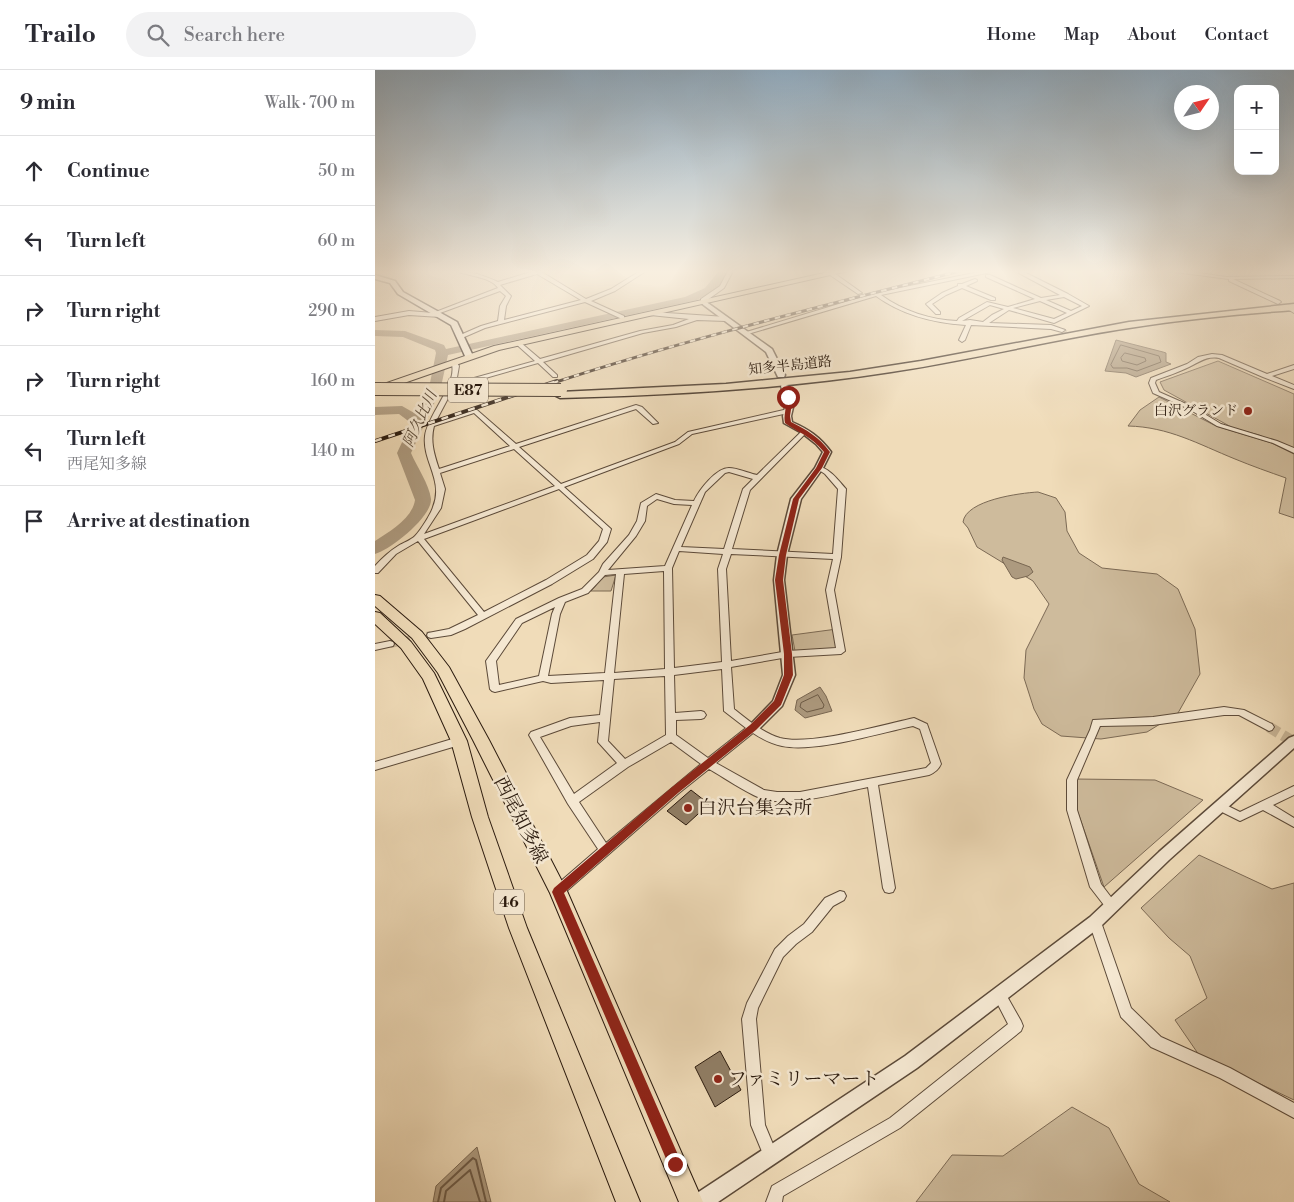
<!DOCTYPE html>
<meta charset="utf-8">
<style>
body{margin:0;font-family:"Libre Bodoni","Noto Serif JP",serif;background:#f2f2f3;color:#2b2b33}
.controls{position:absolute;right:15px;top:15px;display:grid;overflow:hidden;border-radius:10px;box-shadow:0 5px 20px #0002}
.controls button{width:45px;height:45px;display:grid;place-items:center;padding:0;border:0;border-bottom:1px solid #e1e1e2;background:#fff;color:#2b2b33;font:25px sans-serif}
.compass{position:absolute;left:799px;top:15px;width:45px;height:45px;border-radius:50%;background:#fff;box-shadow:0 5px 20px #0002;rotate:55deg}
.stop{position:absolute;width:15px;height:15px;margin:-11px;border:4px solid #8f2418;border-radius:50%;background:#fff}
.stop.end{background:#8f2418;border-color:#fff;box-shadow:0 1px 5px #0008}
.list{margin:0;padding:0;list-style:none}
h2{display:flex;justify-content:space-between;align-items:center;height:65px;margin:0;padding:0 20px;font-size:21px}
h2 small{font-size:16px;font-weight:400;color:#7c7c81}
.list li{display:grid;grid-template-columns:32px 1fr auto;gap:15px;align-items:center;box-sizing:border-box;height:70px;padding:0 20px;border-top:1px solid #e1e1e2}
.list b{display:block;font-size:19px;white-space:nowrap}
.list p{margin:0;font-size:16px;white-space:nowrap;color:#7c7c81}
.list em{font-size:16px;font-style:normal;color:#7c7c81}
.icon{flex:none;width:28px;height:28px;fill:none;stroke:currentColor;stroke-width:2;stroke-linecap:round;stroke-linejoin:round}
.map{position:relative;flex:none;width:919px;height:1132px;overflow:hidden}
header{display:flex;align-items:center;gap:30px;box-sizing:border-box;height:70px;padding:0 25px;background:#fff;border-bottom:1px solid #e1e1e2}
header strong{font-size:24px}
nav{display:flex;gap:28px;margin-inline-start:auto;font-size:18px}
.search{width:350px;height:45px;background:#f2f2f3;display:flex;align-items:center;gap:12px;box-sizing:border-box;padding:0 18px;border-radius:28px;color:#7c7c81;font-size:19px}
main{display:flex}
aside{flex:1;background:#fff}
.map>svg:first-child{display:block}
</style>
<header>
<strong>Trailo</strong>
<div class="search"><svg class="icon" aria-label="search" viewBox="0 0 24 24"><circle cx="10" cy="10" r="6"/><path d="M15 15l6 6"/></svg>Search here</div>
<nav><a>Home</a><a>Map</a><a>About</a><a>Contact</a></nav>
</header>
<main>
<aside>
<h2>9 min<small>Walk · 700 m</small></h2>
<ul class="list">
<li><svg class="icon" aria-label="ahead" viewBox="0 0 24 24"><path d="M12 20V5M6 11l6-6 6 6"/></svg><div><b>Continue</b></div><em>50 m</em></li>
<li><svg class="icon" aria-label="left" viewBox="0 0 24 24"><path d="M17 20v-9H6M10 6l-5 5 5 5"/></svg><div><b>Turn left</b></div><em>60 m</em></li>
<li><svg class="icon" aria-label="right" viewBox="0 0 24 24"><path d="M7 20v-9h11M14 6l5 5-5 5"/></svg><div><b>Turn right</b></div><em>290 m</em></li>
<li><svg class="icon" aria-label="right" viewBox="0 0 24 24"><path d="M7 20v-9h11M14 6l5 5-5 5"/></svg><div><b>Turn right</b></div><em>160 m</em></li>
<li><svg class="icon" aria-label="left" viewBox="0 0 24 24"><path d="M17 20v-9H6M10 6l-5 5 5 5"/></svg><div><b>Turn left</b><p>西尾知多線</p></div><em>140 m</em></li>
<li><svg class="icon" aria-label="arrive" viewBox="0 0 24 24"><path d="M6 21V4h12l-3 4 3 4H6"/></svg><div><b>Arrive at destination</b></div></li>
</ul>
</aside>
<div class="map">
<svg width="919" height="1132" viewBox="0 0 919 1132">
<rect width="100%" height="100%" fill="#f0dcb9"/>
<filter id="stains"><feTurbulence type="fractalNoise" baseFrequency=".004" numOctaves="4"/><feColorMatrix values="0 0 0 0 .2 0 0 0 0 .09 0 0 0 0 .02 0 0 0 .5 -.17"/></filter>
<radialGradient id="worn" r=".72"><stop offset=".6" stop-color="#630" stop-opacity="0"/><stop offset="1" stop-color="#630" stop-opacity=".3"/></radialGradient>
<g fill="#cebb9c" stroke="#7c6a55">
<path d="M843,291L919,324V381L884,365L858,358L789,320L785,312Z"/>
<path d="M784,327L841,356L897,373L919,384V448L904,443L911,408C894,402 877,396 860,389C823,374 794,357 753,356L765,340Z"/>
<path d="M663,422L681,428L690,442L692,461L704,483L727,498L782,504L803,519L820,559L825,604L803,643L772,662L726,669L686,666L667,654L659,639L649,608L651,580L674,534L658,511L602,477L593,458L588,452C591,430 645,423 663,422Z"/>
<path d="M241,505L236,521H216L228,507Z"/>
<path d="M462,559L466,581H420L417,565Z"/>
<path d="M701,709L780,710L828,730L729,817L700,734Z"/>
<path d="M824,785L897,819L919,813V1030L824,985L800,950L832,928L815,886L794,868L766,838Z"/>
<path d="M697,1037L734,1058L764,1114L795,1132H541L577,1085L628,1086Z"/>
</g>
<g fill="#ad9a7f" stroke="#796752">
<path d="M741,270L788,282L791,283V292L796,294L761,307L751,303L730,301Z"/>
<path d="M628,487L655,497L658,502L653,506L641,509L637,507L627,490Z"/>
<path d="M445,617L451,626L457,641L430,648L420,640L422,630Z"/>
<path d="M102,1077L116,1132H58L61,1116Z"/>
</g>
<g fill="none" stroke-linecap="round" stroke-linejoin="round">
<g stroke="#6c5a46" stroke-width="1">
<path d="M746,275L784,286L786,292L762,301L752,298H738L736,295Z"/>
<path d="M750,283L770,288L771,291L762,295L747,291L746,288Z"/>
<path d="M443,625L449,635L448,638L432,642L425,637L426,633Z"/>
</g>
<g stroke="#6c5a46" stroke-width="2">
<path d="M63,1132L66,1118L98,1088L101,1090L111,1132"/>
<path d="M69,1132L71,1121L95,1100L105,1132"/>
</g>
<path fill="#ad9a7f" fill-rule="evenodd" d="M344,201H354L342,219L322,230L73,285L65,321L36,383C42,397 54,414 56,429C57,447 15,480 0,484V471C15,461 37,449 40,430L22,383L36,353L24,344L0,345V337L27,336L41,344L55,313L61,283L60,280L28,267L0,266V260L30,261L69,275L71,279L310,227L330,218Z"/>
</g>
<g fill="#917f67" stroke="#2a1a0e">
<path d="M316,720L334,734L311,755L292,741Z"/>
<path d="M345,981L366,1020L340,1037L320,997Z"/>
</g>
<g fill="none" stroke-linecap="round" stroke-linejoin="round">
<path stroke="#c8b597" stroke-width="5" stroke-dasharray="5 2.5" stroke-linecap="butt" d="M687,260L700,268"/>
<path stroke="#c8b597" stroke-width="8" stroke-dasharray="8 4.5" stroke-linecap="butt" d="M15,574L56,565"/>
<path stroke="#c8b597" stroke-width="11" stroke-dasharray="11 5" stroke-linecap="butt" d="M894,657L919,672"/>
<g stroke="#5c4a39" stroke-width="2">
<g id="minor">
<path d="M81,201C96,201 110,206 123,212L159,201H165L211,229L236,219L265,201H271L240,221L216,231L249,246V248L247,249L210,232L110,258L87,268H83V266L106,256L123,251L125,236L131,226L125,221L65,243L68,245L65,247L34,245L0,251V247L34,241L58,243L123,218C116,207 94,206 81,201ZM162,204L206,230L129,250L131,236L136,226L125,215Z"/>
<path d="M353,201H358L349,218L331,231L330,233H326V229L345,216Z"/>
<path d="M609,201H621L506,225C528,241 556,250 582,251L584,248L612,232L633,237L660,229L611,207V205H615L666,228L685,225L640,201H647L693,224L714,236L679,253L634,240L614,253L676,255L690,260L687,262L676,259L596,255L590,270L587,272L584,270L591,255C559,253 527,245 501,226L373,264L368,263L500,223ZM689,227L707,236L696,241L671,230ZM665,231L692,243L679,249L638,238ZM615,235L629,239L617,245L608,252L595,250L587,251Z"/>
<path d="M792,201H810L851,207L919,206V208L858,209L905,231L906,232L903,234L854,211V209Z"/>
<path d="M455,203H459L487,223L483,224L455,205Z"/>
<path d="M600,209L602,210V211L591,216L620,228V230H616L587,218L571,225L557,234L565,242V244H561L551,234L567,223L583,216V214H587Z"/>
<path d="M917,238L919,239V243L914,240Z"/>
<path d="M277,242L351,247L354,249L351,251L322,250L301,257L268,263L168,292L182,305V307H178L163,293L79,317L61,351L98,340H102L141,374L261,335L267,337L283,353L278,354L261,339L144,377L186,414L300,372L313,362L413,339L416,341L413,343L317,364L304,374L189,417L236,459L232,472L218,489L177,514L90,559L76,565L56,568L53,567L52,565L53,563L74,559L103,545L43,471L21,484L3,503H0V496C7,488 15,481 23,476C28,473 36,470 40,466C45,461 56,444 58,437C69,410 47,391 50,366C52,345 85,311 76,292L81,291L84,296L81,313L160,291L141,274V272H145L165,289L265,261L298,255L314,249L275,245V243ZM99,343L135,376L64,399C59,384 55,371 59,356ZM139,379L180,416L49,464L66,438L70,419L65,403ZM184,419L228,459L224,471L212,485L171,510L109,542L49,469Z"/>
<path d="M837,284L847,285L892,304L919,295V299L897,306L919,315V319L888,307L844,288C831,286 825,292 814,297C804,302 792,306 781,310L780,313L784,322L818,337L846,354L902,371L919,378V383L898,373L842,356L814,339L778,323L774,313L776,308L812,294L823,287Z"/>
<path d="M430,359L433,361L432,362L375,420L357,479L458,484L463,419L450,404L441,398L442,397C453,396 464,411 471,419L466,487L459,520L470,581L466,584L413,587L356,597L359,639C373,650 388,663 405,668C435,676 507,655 539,648L552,654L566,694C564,699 559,703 554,705L503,715L520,818L518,822L514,823L510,822L508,818L493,717C463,723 414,738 385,728C370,722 348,707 334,699L304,723L187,825L183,826L179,825L177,821L179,817L223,779L193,734L154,665L156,662L195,648L225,645L229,610L176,613L168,611L120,622L117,621L115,619L111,591L141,549L184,528L207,519L224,502L228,494L254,465L262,451L266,433L281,424L300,430L319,431C324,420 341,398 354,398C362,398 373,403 382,405L428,360ZM354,402L378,409L368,419L349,479L306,477L330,422L350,403ZM282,429L299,434L317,435L290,496L233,500L261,466L270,451L272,436ZM304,481L348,484L343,499L347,592L299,598L297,498ZM356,484L458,489L451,520L461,578L413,581L356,591L351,499ZM289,501L290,599L239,603L249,504ZM241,504L230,603L173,606L185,544L190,532L213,523L230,505ZM180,537L177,544L164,606L124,615L121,591L147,553ZM347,599L349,641L371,658L333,688L301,665V650L326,649L329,648L331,645L329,642L326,641L300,643L299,605ZM290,606L291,665L250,689L233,671L239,609ZM225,652L223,672L242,693L199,724L165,667L196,656ZM538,656L545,659L556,693L551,698L425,722H402L389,720L341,693L378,663C387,669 397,674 407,676C440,683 504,663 538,656ZM296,672L326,694L231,773L204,732L253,697Z"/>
<path d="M15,571L18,572L19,574L18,576L0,580V574Z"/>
<path d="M849,637L869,640L897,654L899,657L897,660L894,661L864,645H849L778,655L725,656L702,710V740L726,814L742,835L740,839L736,840L732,839L715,817L692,740V710L715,660L718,650L778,647Z"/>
<path d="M84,667L88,668L89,671L88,674L0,700V692Z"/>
<path d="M919,716V725L898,735L919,748V757L888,740L865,751L841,739L840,736L841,733L845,732L865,742Z"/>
<path d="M465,821L469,822L471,826L469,830L458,836L437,862L421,874L408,887L383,938L381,949L390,1055L402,1084L400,1089L395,1091L390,1089L376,1055L367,949L372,933L400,879L413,866L429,854L450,828Z"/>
<path d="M720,847L724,848L726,852L756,938L786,967L855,998L919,1033V1048L845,1008L776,977L746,947L714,852L716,848Z"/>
<path d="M624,919L629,921L646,951L648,956L646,961L525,1058L408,1126L407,1132H391L397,1116L515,1048L633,954L618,925L619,921Z"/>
</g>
</g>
<g stroke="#5c4a39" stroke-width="3">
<g id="tertiary">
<path d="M326,231H330L397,279L410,305L409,307H403L391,282L326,233Z"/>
<path d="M407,314L414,316L419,333L416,346L417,352C433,359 445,367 456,382L448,398L426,429L412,485L409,510L420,605L407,636L382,661H374L372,658L398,631L408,605L399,510L402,485L416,429L440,398L448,382L441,374L427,363L409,353L408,346L411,333L406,316Z"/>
<path d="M919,666V678L794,790L725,857L542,998L343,1132H316L319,1125L530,986L715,847L784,782L914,668Z"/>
</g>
</g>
<g stroke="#2a1a0e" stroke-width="3">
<path id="secondary" d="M0,205L20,211L28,222L82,252L98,286L97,288L90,286L76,255L23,224L15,213L0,209Z"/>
</g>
<g stroke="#2a1a0e" stroke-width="2">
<g id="primary">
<path d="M458,201H473L124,280L6,321H0V317L119,276Z"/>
<path d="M0,525L5,526L47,562L74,597L114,670L192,821L328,1132H304L175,823L98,670L63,603L37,568L0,536Z"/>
<path d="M0,542L5,543L36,572L59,603L92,671L113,747L152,858L265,1132H241L134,858L97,747L76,671L48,609L26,578L0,554Z"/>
</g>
</g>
<g stroke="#2a1a0e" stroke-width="3">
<path id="motorway" d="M919,234V240C864,244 809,249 754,258C674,270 596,290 516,302C407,319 296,325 185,328L179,325L185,322L351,314L475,302L546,291L754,252Z"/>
</g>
<use href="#minor" fill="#f5e8d2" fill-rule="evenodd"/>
<use href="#tertiary" fill="#f5e8d2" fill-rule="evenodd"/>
<use href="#secondary" fill="#f5e8d2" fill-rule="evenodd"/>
<use href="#primary" fill="#f0dcb9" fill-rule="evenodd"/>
<use href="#motorway" fill="#f0dcb9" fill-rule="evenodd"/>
<g stroke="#2a1a0e" stroke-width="3">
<path id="rail-far1" d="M178,313C312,269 448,236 585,201"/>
</g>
<g stroke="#2a1a0e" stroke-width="4">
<path id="rail" d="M0,371L182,311"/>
</g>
<use href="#rail-far1" stroke="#f5e8d2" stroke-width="2" stroke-dasharray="5.5" stroke-linecap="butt"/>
<use href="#rail" stroke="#f5e8d2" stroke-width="2.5" stroke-dasharray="7" stroke-linecap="butt"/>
<g stroke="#2a1a0e" stroke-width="14" stroke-linecap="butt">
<path id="motorway-bridge" d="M0,319L186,320"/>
</g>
<use href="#motorway-bridge" stroke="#f0dcb9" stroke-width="12"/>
</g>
<linearGradient id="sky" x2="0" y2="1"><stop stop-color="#90aabe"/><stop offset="0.56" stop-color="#f8efe0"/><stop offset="1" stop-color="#f8efe0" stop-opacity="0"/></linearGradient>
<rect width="919" height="360" fill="url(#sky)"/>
<path fill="#8f2418" d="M413,326L417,333L415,346L416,352C432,360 444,367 455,382L447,398L424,429L411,485L408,510L417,584L418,605L406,635L381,660L303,723L189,823L307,1094L305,1098L300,1100L295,1098L177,822L179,818L296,718L375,655L399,631L409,605V584L400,510L404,485L418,429L441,398L449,382C435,365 425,364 410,353C408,344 413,336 410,327Z"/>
<g fill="#8f2418" stroke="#f5e8d2" stroke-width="2">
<circle cx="873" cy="341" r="5"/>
<circle cx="313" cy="738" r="5"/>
<circle cx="343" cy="1009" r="5"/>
</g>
<g text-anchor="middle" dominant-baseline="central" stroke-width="5" stroke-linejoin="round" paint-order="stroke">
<g font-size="14" fill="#2a1a0e" stroke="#f5e8d2">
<text transform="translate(415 296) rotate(-6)">知多半島道路</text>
</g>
<g font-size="14" fill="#2a1a0e" stroke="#f5e8d2" text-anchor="end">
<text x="863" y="341">白沢グランド</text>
</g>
<g fill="#f5e8d2" stroke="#675849" stroke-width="1">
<rect x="73" y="307.5" width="40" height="25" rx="4"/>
<rect x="119" y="819.5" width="30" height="25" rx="4"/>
</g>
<g font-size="15" font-weight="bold" fill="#2a1a0e">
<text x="93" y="320">E87</text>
<text x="134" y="832">46</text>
</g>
<g font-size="15" font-style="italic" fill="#5e4d3b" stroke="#f5e8d2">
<text transform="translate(45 349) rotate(-65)">阿久比川</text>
</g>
<g font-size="19" fill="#2a1a0e" stroke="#f5e8d2" text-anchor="start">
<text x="323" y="738">白沢台集会所</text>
<text x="353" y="1009">ファミリーマート</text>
</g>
<g font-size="19" fill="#2a1a0e" stroke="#f5e8d2">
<text transform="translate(146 750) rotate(63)">西尾知多線</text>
</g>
</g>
<rect width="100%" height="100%" filter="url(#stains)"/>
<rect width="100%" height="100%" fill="url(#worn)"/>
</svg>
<div class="controls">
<button>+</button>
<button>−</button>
</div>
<svg class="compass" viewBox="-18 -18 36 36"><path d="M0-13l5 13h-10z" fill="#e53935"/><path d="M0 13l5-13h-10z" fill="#7c7c81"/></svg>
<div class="stop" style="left:413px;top:327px"></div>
<div class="stop end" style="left:300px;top:1094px"></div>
</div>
</main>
